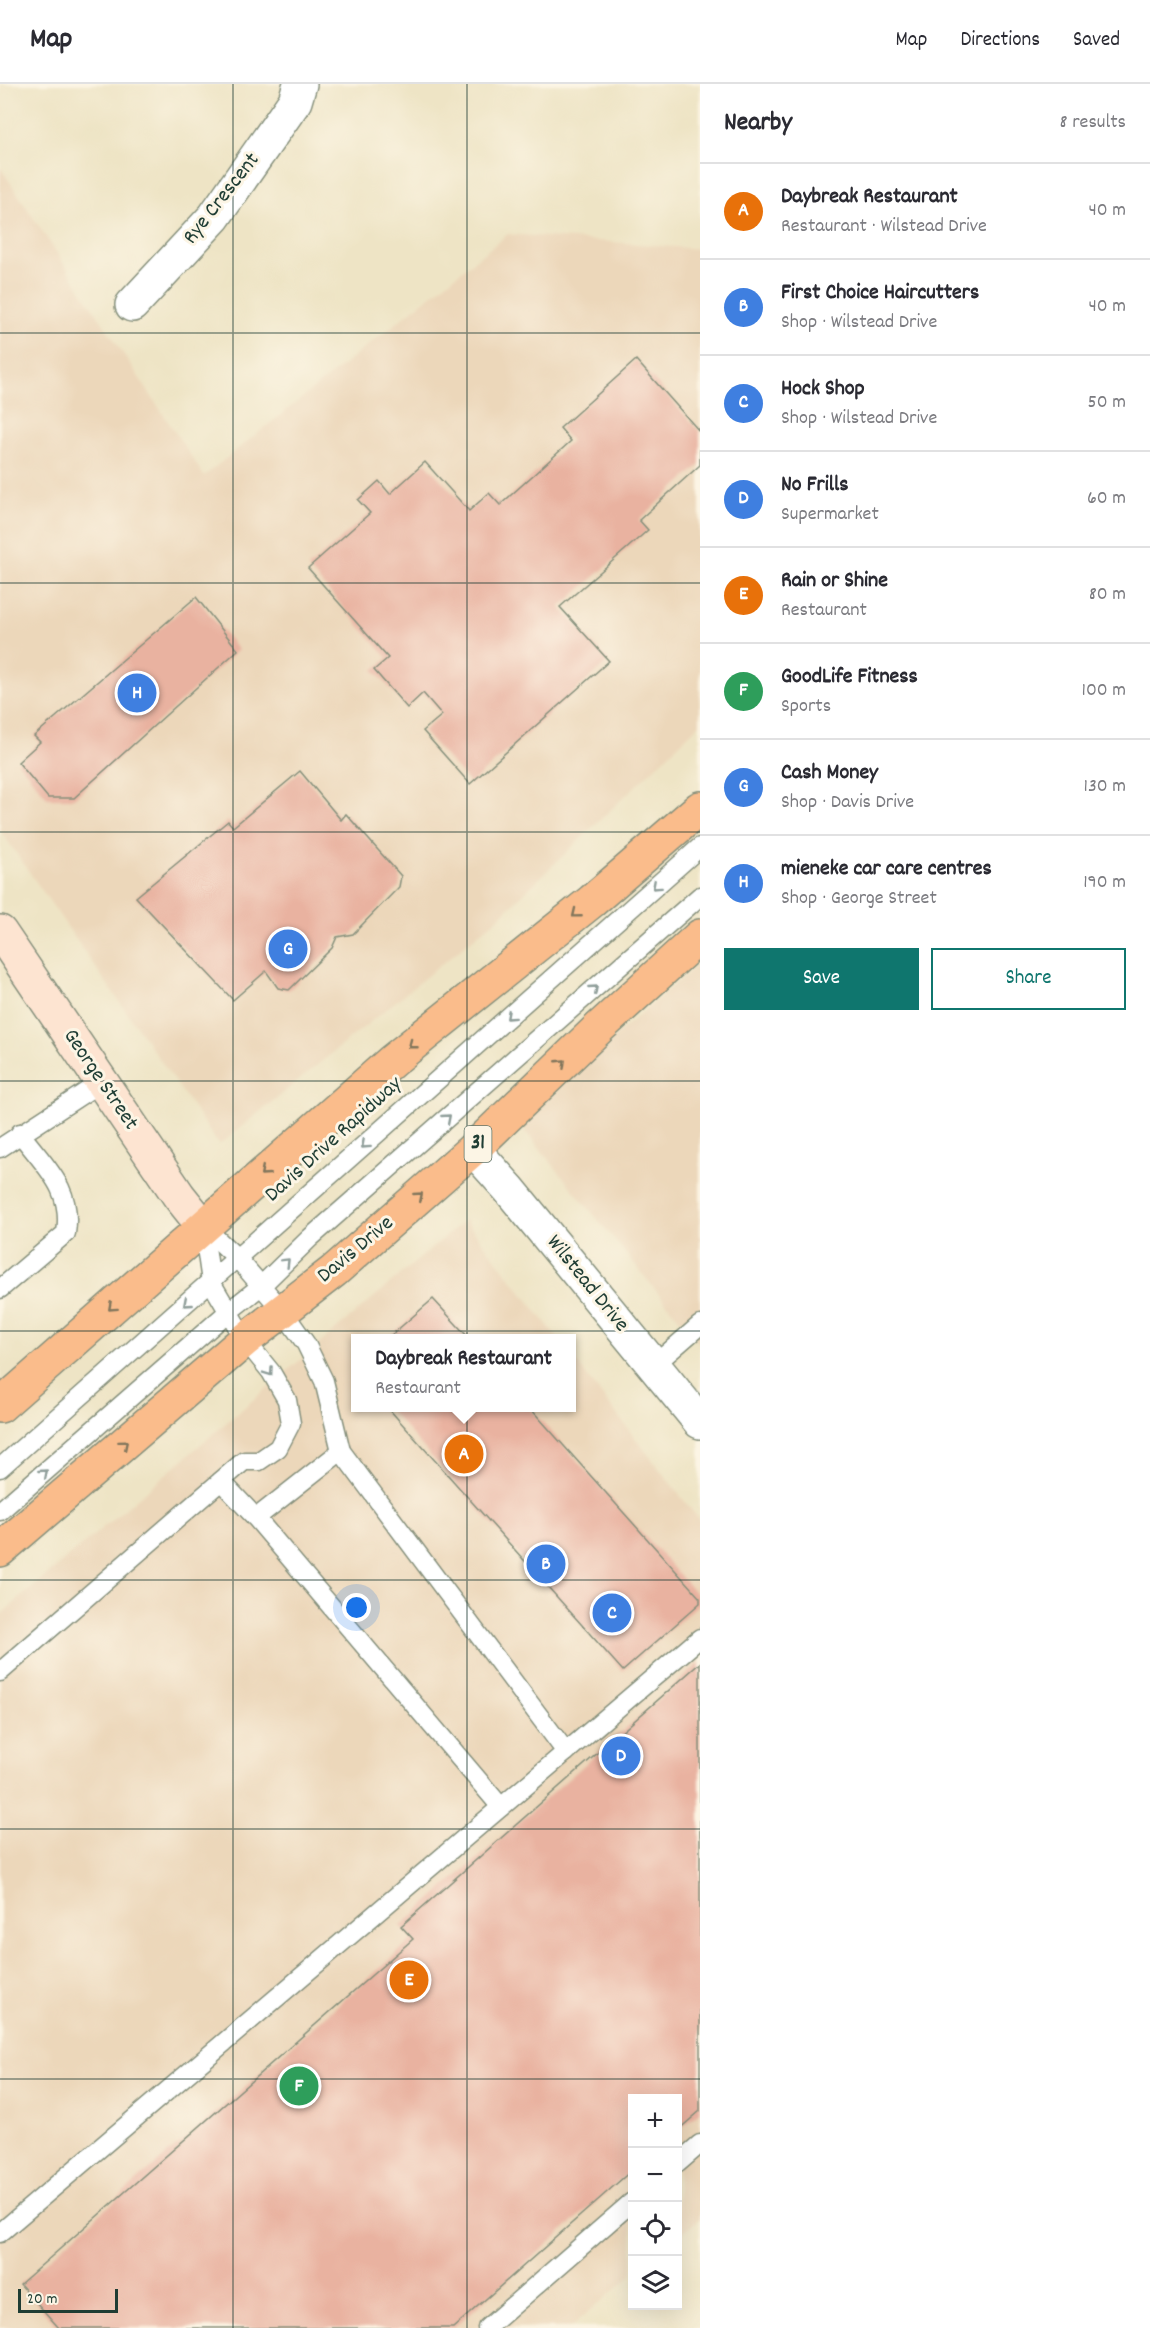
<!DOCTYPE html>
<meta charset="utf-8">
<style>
body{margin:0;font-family:Dekko,sans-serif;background:#f7f7f7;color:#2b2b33}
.controls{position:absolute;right:18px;bottom:18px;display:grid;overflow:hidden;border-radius:0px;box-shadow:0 6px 24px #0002}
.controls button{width:54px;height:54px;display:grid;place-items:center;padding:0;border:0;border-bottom:2px solid #e1e1e2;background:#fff;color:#2b2b33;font:30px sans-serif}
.scale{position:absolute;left:18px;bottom:15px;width:100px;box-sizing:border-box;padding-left:6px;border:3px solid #1f3d34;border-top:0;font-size:16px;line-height:21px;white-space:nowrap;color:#1f3d34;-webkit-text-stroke:4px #fcf5e5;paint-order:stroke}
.you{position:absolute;left:357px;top:1524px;width:21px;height:21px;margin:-15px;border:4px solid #fff;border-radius:50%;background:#1a73e8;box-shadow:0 0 0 9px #1a73e833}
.badge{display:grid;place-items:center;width:39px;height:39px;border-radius:50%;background:#0f766e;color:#fff;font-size:20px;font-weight:700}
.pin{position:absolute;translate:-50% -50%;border:3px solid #fff;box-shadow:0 2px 6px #0006}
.popup{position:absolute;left:351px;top:1250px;width:225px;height:78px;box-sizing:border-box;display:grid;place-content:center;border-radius:0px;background:#fff;filter:drop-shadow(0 2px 4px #0005);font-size:20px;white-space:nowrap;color:#7c7c81}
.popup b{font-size:22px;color:#2b2b33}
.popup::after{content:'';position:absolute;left:50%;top:100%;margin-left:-12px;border:12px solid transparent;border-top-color:#fff}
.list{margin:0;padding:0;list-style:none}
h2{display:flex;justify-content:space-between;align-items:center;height:78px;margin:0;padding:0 24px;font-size:26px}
h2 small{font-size:20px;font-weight:400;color:#7c7c81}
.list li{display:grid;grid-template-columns:39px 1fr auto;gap:18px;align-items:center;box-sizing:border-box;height:96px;padding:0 24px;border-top:2px solid #e1e1e2}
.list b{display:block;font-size:22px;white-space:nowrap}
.list p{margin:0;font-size:20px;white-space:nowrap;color:#7c7c81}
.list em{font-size:20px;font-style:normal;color:#7c7c81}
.actions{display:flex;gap:12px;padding:18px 24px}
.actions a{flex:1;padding:14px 0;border:2px solid #0f766e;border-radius:0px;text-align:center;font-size:21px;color:#0f766e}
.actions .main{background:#0f766e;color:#fff}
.icon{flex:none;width:33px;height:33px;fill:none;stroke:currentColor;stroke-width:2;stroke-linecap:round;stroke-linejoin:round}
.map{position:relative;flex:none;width:700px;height:2244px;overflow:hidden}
header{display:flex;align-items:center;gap:36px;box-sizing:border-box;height:84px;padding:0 30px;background:#fff;border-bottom:2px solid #e1e1e2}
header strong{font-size:28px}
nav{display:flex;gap:33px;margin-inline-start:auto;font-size:21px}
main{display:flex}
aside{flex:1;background:#fff}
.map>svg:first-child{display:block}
</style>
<header>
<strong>Map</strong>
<nav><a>Map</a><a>Directions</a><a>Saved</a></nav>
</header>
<main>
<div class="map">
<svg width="700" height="2244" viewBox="0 0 700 2244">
<rect width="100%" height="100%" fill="#fcf5e5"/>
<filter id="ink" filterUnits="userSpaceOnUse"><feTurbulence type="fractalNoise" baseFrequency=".0167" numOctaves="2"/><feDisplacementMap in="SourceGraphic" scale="12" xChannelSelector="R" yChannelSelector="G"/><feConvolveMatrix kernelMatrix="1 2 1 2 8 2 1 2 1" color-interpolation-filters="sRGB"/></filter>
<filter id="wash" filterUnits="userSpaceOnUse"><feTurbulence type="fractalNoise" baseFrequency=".008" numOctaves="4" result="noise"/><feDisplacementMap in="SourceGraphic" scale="24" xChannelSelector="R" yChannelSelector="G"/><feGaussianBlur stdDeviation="1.35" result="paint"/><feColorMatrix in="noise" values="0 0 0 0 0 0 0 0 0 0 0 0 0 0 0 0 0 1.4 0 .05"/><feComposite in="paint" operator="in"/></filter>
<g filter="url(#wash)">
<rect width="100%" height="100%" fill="#eee4c5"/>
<g fill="#ecd7ba">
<path d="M0,83L204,392L508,150L700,165V640L497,835L219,1061L0,746Z"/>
<path d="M700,878V1260L517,1037Z"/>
<path d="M465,1136L558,1254H356V1324H572V1273L700,1437V2134L678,2153V2014H632V2191L570,2244H0V1531Z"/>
</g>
<g id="blocks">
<g fill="#e9b2a0">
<path d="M636,276L700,348V381L639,436L648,446L560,523L609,577L470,700L423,647L442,631L423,609L407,624L374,586L388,574L308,484L370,429L358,416L379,397L390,410L425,378L469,427L489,409L500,421L571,357L560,344Z"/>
<path d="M196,513L238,566L74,714H48L18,678L40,658L34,652Z"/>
<path d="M300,687L341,736L346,730L401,792L399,803L353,850L337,853L332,864L289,906L278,904L266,887L233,916L136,813L228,737L233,743Z"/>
<path d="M433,1215L469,1254H388Z"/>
<path d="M388,1324H530L700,1514V1519L623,1587Z"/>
<path d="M700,1579V2027L678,2046V2014H632V2086L453,2244H59L20,2200L413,1855L401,1842Z"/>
</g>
</g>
</g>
<g filter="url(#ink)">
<use href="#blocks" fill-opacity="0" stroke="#86907c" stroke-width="1.5"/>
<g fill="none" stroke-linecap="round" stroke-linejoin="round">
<g stroke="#86907c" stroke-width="21">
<g id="service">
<path d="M0,1064L101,998"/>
<path d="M203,1142L237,1174L282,1226L306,1260L324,1297L341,1367L566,1668"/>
<path d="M0,1205L66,1149C73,1104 45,1083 20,1049"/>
<path d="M654,1281L700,1241"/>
<path d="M0,1384L700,763"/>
<path d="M221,1397L256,1434L501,1723"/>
<path d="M0,1427L228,1228L261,1202L310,1154L700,812"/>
<path d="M256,1434L341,1367"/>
<path d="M0,1588L244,1377H259L278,1364L291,1339L287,1316L271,1288L245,1256L211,1198L203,1142"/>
<path d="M678,2079L700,2060"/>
<path d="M0,2149L700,1554"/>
<path d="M487,2244L632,2118"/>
</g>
</g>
<g stroke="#86907c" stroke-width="36">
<g id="minor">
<path d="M132,221L214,133L295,17L300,0"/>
<path d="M473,1065L509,1105L700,1338"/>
</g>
</g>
<g stroke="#86907c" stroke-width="36">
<path id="secondary" d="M0,848L179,1112L203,1142"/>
</g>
<g stroke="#86907c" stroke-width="36">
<g id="primary">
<path d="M0,1322L392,977L592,817L700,724"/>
<path d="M0,1466L245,1256L334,1187L473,1065L600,943L700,852"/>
</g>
</g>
<use href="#service" stroke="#fff" stroke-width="18"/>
<use href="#minor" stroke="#fff" stroke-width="33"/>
<use href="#secondary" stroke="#fde4d1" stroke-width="33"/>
<use href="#primary" stroke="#fabc8b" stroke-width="33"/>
</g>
<defs><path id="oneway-chevron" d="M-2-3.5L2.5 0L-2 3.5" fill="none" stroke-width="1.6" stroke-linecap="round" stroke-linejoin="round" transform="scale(1.5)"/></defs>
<g stroke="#8f9e9a">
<use href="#oneway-chevron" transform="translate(656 802) rotate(138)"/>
<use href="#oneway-chevron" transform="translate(594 905) rotate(-41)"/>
<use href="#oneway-chevron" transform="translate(510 932) rotate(138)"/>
<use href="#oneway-chevron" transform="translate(447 1034) rotate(-41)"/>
<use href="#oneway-chevron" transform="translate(365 1061) rotate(138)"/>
<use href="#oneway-chevron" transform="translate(286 1178) rotate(-45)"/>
<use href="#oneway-chevron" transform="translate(187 1219) rotate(139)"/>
<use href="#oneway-chevron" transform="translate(269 1288) rotate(55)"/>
<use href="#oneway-chevron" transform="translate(44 1389) rotate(-41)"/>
</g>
<g stroke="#82765b">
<use href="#oneway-chevron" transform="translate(576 830) rotate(141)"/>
<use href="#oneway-chevron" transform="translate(412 961) rotate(142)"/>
<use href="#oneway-chevron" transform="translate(562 979) rotate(-44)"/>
<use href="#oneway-chevron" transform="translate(264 1088) rotate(139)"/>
<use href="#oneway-chevron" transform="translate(419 1112) rotate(-41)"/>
<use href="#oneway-chevron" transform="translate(112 1223) rotate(138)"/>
<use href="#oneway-chevron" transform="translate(124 1360) rotate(-40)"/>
</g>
</g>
<path fill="none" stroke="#1f3d34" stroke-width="1.5" stroke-opacity="0.55" d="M233,0V2244M467,0V2244M0,249H700M0,499H700M0,748H700M0,997H700M0,1247H700M0,1496H700M0,1745H700M0,1995H700"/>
<g text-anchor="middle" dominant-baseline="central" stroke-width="6" stroke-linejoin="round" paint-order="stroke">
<rect fill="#fcf5e5" stroke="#617469" stroke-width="1.5" x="464.5" y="1042" width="27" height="36" rx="4.5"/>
<g font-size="21" font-weight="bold" fill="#1f3d34">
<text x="478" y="1060">31</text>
</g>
<g font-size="22" fill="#1f3d34" stroke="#fcf5e5">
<text transform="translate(222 115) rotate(-52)">Rye Crescent</text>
<text transform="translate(100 996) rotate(56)">George Street</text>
<text transform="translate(334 1056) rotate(-42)">Davis Drive Rapidway</text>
<text transform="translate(356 1166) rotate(-40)">Davis Drive</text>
<text transform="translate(587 1200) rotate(51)">Wilstead Drive</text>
</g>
</g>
</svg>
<div class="controls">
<button>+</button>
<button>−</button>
<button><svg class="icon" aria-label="locate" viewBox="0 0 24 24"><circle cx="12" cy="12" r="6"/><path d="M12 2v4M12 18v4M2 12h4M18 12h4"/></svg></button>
<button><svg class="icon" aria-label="layers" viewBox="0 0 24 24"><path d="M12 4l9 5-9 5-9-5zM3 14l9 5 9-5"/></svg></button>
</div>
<div class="scale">20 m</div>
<div class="you"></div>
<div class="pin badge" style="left:464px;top:1370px;background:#e8710a">A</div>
<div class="popup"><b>Daybreak Restaurant</b>Restaurant</div>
<div class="pin badge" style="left:546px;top:1480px;background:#3f7fe0">B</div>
<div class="pin badge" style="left:612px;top:1529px;background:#3f7fe0">C</div>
<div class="pin badge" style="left:621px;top:1672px;background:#3f7fe0">D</div>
<div class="pin badge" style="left:409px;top:1896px;background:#e8710a">E</div>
<div class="pin badge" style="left:299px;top:2002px;background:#2e9e5b">F</div>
<div class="pin badge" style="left:288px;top:865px;background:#3f7fe0">G</div>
<div class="pin badge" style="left:137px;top:609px;background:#3f7fe0">H</div>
</div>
<aside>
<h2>Nearby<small>8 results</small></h2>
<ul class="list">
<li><span class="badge" style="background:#e8710a">A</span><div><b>Daybreak Restaurant</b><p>Restaurant · Wilstead Drive</p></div><em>40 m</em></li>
<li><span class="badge" style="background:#3f7fe0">B</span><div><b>First Choice Haircutters</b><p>Shop · Wilstead Drive</p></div><em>40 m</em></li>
<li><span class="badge" style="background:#3f7fe0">C</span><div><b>Hock Shop</b><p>Shop · Wilstead Drive</p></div><em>50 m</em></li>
<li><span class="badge" style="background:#3f7fe0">D</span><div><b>No Frills</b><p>Supermarket</p></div><em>60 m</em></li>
<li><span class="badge" style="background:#e8710a">E</span><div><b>Rain or Shine</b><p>Restaurant</p></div><em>80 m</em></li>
<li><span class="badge" style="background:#2e9e5b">F</span><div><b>GoodLife Fitness</b><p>Sports</p></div><em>100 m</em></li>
<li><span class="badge" style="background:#3f7fe0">G</span><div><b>Cash Money</b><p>Shop · Davis Drive</p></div><em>130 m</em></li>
<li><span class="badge" style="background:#3f7fe0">H</span><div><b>mieneke car care centres</b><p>Shop · George Street</p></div><em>190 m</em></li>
</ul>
<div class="actions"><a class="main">Save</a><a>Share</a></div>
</aside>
</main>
